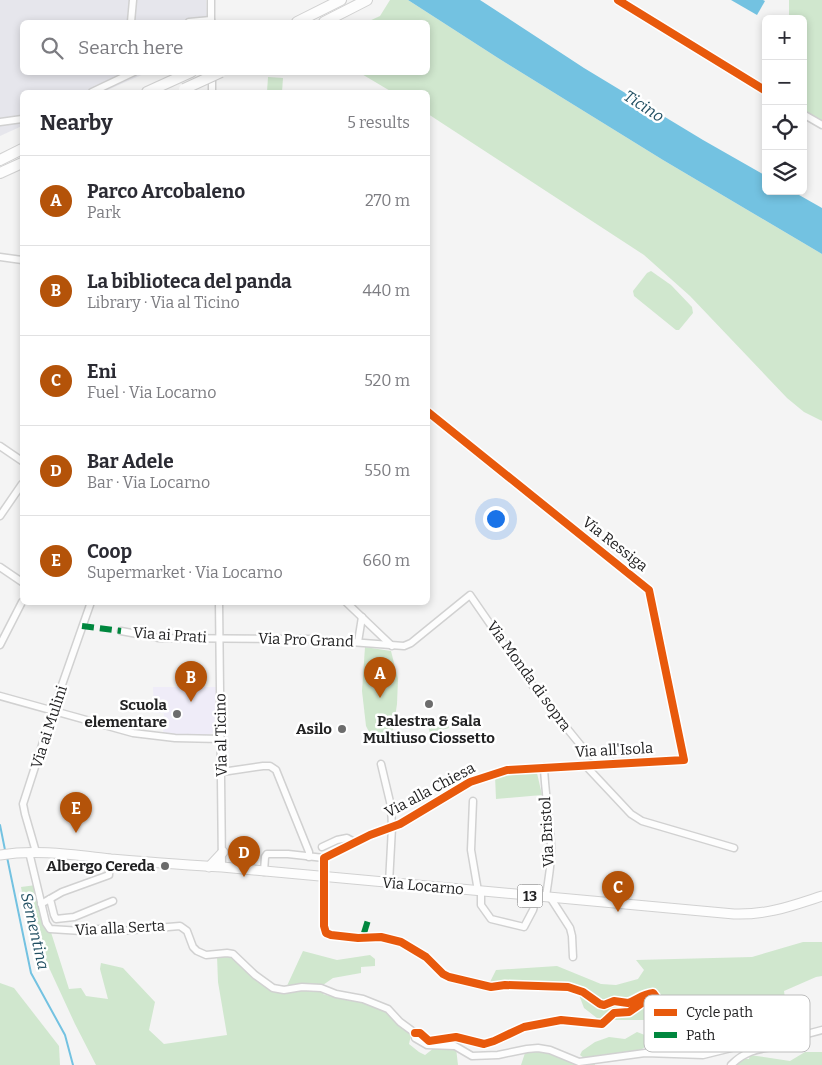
<!DOCTYPE html>
<meta charset="utf-8">
<style>
body{margin:0;font-family:Bitter,serif;background:#f7f7f7;color:#2b2b33}
.controls{position:absolute;right:15px;top:15px;display:grid;overflow:hidden;border-radius:8px;box-shadow:0 2px 8px #0003}
.controls button{width:45px;height:45px;display:grid;place-items:center;padding:0;border:0;border-bottom:1px solid #e1e1e2;background:#fff;color:#2b2b33;font:25px sans-serif}
.you{position:absolute;left:495px;top:518px;width:18px;height:18px;margin:-12px;border:4px solid #fff;border-radius:50%;background:#1a73e8;box-shadow:0 0 0 8px #1a73e833}
.badge{display:grid;place-items:center;width:32px;height:32px;border-radius:50%;background:#b45309;color:#fff;font-size:16px;font-weight:700}
.pin{position:absolute;translate:-50% -41px;filter:drop-shadow(0 1px 2px #0008)}
.pin::after{content:'';position:absolute;top:26px;width:18px;height:15px;background:inherit;clip-path:polygon(0 0,100% 0,50% 100%)}
.list{margin:0;padding:0;list-style:none}
h2{display:flex;justify-content:space-between;align-items:center;height:65px;margin:0;padding:0 20px;font-size:21px}
h2 small{font-size:16px;font-weight:400;color:#7c7c81}
.list li{display:grid;grid-template-columns:32px 1fr auto;gap:15px;align-items:center;box-sizing:border-box;height:90px;padding:0 20px;border-top:1px solid #e1e1e2}
.list b{display:block;font-size:19px;white-space:nowrap}
.list p{margin:0;font-size:16px;white-space:nowrap;color:#7c7c81}
.list em{font-size:16px;font-style:normal;color:#7c7c81}
.icon{flex:none;width:28px;height:28px;fill:none;stroke:currentColor;stroke-width:2;stroke-linecap:round;stroke-linejoin:round}
.map{position:relative;flex:none;width:822px;height:1065px;overflow:hidden}
.search{position:absolute;background:#fff;box-shadow:0 2px 8px #0003;left:20px;top:20px;width:410px;height:55px;display:flex;align-items:center;gap:12px;box-sizing:border-box;padding:0 18px;border-radius:8px;color:#7c7c81;font-size:19px}
.panel{position:absolute;background:#fff;box-shadow:0 2px 8px #0003;left:20px;top:90px;width:410px;height:515px;border-radius:8px}
.map>svg:first-child{display:block}
</style>
<div class="map">
<svg width="822" height="1065" viewBox="0 0 822 1065">
<rect width="100%" height="100%" fill="#f4f4f4"/>
<path fill="#e6e6ec" d="M0,0H206L207,22H22V72L146,73L103,92H22V126L0,136Z"/>
<path fill="#efecf8" d="M153,687H216L214,731L211,734L201,736L163,735L164,713H154Z"/>
<g fill="#d0e7ce">
<path d="M390,0H408L498,58L663,160L822,254V421L804,412L787,398L690,296L644,255L428,114V92H392L360,73L428,72V22H367L380,16Z"/>
<path d="M789,0H822V122L803,111V19H789Z"/>
<path d="M268,77L283,78L282,92H267Z"/>
<path d="M651,271L671,285L692,307L693,313L679,330H676L634,296L633,291L647,273Z"/>
<path d="M365,647L391,651L398,679L397,704L393,730L387,738L374,742L366,726L362,691Z"/>
<path d="M446,718L449,728L430,733L427,723Z"/>
<path d="M514,771L535,772L537,773L542,795L496,799L495,776L513,775Z"/>
<path d="M36,885L69,989L81,988L86,996L108,999L100,969L101,963L123,968L155,1002L149,1030L164,1044L227,1035L218,982L217,956H234L261,982L286,988L303,951L337,960L370,955L375,959V966L361,967V973L333,978L323,985V994C336,999 349,998 362,1001C382,1006 394,1018 409,1031L411,1035L409,1044L419,1052L425,1055L434,1048H456L458,1065H96L75,1024L27,920L21,887Z"/>
<path d="M803,942H822V976L816,977L784,991L789,1027L758,1030L717,1019L701,1023L676,1020H614L606,1023L602,1022L584,1008L576,987L489,984L496,970L557,966L601,984L616,985L638,979L644,970L636,960L752,957Z"/>
<path d="M0,983L14,988L59,1046L60,1065H0Z"/>
<path d="M637,1032L650,1037L648,1045L639,1051L588,1058H584L580,1055L582,1051L595,1042L609,1037L625,1039Z"/>
<path d="M539,1051L554,1055L573,1063L594,1062L595,1065H521L525,1053Z"/>
<path d="M805,1052H822V1065H735L742,1059H749L750,1055L790,1061Z"/>
</g>
<g fill="#73c2e1">
<path d="M408,0H480L584,68L703,140L766,176V191H792L822,208V254L663,160L498,58Z"/>
<path d="M731,0H763L765,1L757,15Z"/>
</g>
<g fill="none" stroke-linecap="round" stroke-linejoin="round">
<g stroke="#73c2e1" stroke-width="2">
<path d="M0,825L5,850"/>
<path d="M7,857L31,973L65,1035L73,1065"/>
</g>
<g stroke="#d1d1d1" stroke-width="9">
<g id="minor">
<path d="M211,0V22"/>
<path d="M618,0L766,91"/>
<path d="M131,22L133,0"/>
<path d="M189,22L211,20"/>
<path d="M212,74V92"/>
<path d="M92,92L134,72"/>
<path d="M803,114L822,125"/>
<path d="M0,122L22,119"/>
<path d="M0,257L22,260"/>
<path d="M0,446L22,461"/>
<path d="M0,516L22,484"/>
<path d="M0,567L22,582"/>
<path d="M219,602L222,867"/>
<path d="M346,602L392,646"/>
<path d="M121,631L159,638L310,639L404,646L411,643L470,595L535,689L587,753L598,759L610,760"/>
<path d="M358,642L362,617"/>
<path d="M0,645L22,602"/>
<path d="M0,696L133,733L175,738L221,739"/>
<path d="M381,764L391,806L392,827L389,883"/>
<path d="M585,765L631,814L642,821L734,848"/>
<path d="M544,767C545,794 550,820 551,846C552,863 548,880 546,897"/>
<path d="M222,772L263,766H270L276,770L309,852V857"/>
<path d="M473,801L471,850L478,891"/>
<path d="M322,847L337,840L347,838L356,843"/>
<path d="M29,852L46,923L50,929L82,931L99,929L120,931L180,926L187,931L193,947L197,951L206,955L227,953L233,954L255,975L273,988L284,990L302,987L321,988L336,994L363,999L388,1009L400,1022L415,1033V1038L427,1045L455,1046L472,1056L498,1055L527,1049L538,1048L550,1050L579,1062L645,1053L703,1055L784,1035H803L822,1030"/>
<path d="M36,852L25,814L23,804L57,699L91,602"/>
<path d="M264,872L265,857L267,854H288L324,858"/>
<path d="M481,891V905L491,919L524,927L533,910L537,896"/>
<path d="M550,897L570,928L572,936L573,957"/>
<path d="M50,899L54,915L56,919L74,917L113,901"/>
<path d="M41,904L62,892L109,875V858"/>
<path d="M415,1033H420L429,1041L456,1037L484,1044L494,1041L524,1027L561,1020L602,1024L614,1013L629,1012L642,1003L654,1001L656,997L653,993C642,994 637,1000 628,1003L614,1001L604,1005L600,1004L583,992L568,987L505,985L491,987L449,977L443,974L426,957L401,942L381,937L358,938L331,935L326,933L324,926V858L370,835L400,824L470,782L507,770L684,760L649,590L428,412"/>
<path d="M731,1065C744,1052 756,1049 773,1047L776,1044L775,1037"/>
</g>
</g>
<g stroke="#d1d1d1" stroke-width="11">
<g id="major">
<path d="M0,855C37,849 74,855 111,859C148,862 185,865 222,867L734,914C768,915 791,906 822,896"/>
<path d="M209,867L223,852"/>
</g>
</g>
<g stroke="#d1d1d1" stroke-width="12">
<g id="highway">
<path d="M297,22L341,0"/>
<path d="M324,22L367,0"/>
<path d="M147,92L191,72"/>
<path d="M0,160L22,149"/>
<path d="M0,173L22,163"/>
</g>
</g>
<use href="#minor" stroke="#fdfdfd" stroke-width="6"/>
<use href="#major" stroke="#fdfdfd" stroke-width="9"/>
<use href="#highway" stroke="#fdfdfd" stroke-width="10"/>
<g stroke="#d1d1d1" stroke-width="12" stroke-linecap="butt">
<path id="highway-bridge" d="M184,89L221,72"/>
</g>
<use href="#highway-bridge" stroke="#fdfdfd" stroke-width="10"/>
<g stroke="#00873e" stroke-width="6" stroke-dasharray="12 6" stroke-linecap="butt">
<path d="M82,626L121,631"/>
<path d="M364,933L368,920"/>
</g>
<g stroke="#fff" stroke-width="11">
<g id="cycleway">
<path d="M618,0L766,91"/>
<path d="M415,1033H420L429,1041L456,1037L484,1044L494,1041L524,1027L561,1020L602,1024L614,1013L629,1012L642,1003L654,1001L656,997L653,993C642,994 637,1000 628,1003L614,1001L604,1005L600,1004L583,992L568,987L505,985L491,987L449,977L443,974L426,957L401,942L381,937L358,938L331,935L326,933L324,926V858L370,835L400,824L470,782L507,770L684,760L649,590L428,412"/>
</g>
</g>
<use href="#cycleway" stroke="#e8590c" stroke-width="8"/>
</g>
<g fill="#6c6c6c" stroke="#fff" stroke-width="2">
<circle cx="429" cy="704" r="5"/>
<circle cx="177" cy="714" r="5"/>
<circle cx="342" cy="729" r="5"/>
<circle cx="165" cy="866" r="5"/>
</g>
<g text-anchor="middle" dominant-baseline="central" stroke-width="5" stroke-linejoin="round" paint-order="stroke">
<rect fill="#fff" stroke="#646465" stroke-width="1" x="517.5" y="884.5" width="25" height="23" rx="4"/>
<g font-size="14" font-weight="bold" fill="#222223">
<text x="530" y="896">13</text>
</g>
<g font-size="15" fill="#222223" stroke="#fff">
<text transform="translate(615 544) rotate(38)">Via Ressiga</text>
<text transform="translate(170 635) rotate(4)">Via ai Prati</text>
<text transform="translate(306 640) rotate(2)">Via Pro Grand</text>
<text transform="translate(529 676) rotate(54)">Via Monda di sopra</text>
<text transform="translate(49 727) rotate(-72)">Via ai Mulini</text>
<text transform="translate(221 735) rotate(-91)">Via al Ticino</text>
<text transform="translate(614 750) rotate(-3)">Via all'Isola</text>
<text transform="translate(430 790) rotate(-28)">Via alla Chiesa</text>
<text transform="translate(547 832) rotate(-93)">Via Bristol</text>
<text transform="translate(423 886) rotate(5)">Via Locarno</text>
<text transform="translate(120 928) rotate(-3)">Via alla Serta</text>
</g>
<g font-size="15" font-weight="bold" fill="#222223" stroke="#fff" text-anchor="end">
<text x="167" y="705">Scuola<tspan x="167" dy="17">elementare</tspan></text>
<text x="429" y="721" text-anchor="middle">Palestra &amp; Sala<tspan x="429" dy="17">Multiuso Ciossetto</tspan></text>
<text x="332" y="729">Asilo</text>
<text x="155" y="866">Albergo Cereda</text>
</g>
<g font-size="16" font-style="italic" fill="#214f62" stroke="#fff">
<text transform="translate(644 106) rotate(33)">Ticino</text>
<text transform="translate(35 931) rotate(77)">Sementina</text>
</g>
</g>
<rect x="644" y="995" width="166" height="57" rx="8" fill="#fff" stroke="#bdbdbd" stroke-width="1"/>
<rect x="654" y="1009" width="23" height="7" fill="#e8590c"/>
<rect x="654" y="1032" width="23" height="6" fill="#00873e"/>
<g font-size="14" fill="#222223">
<text x="686" y="1017">Cycle path</text>
<text x="686" y="1040">Path</text>
</g>
</svg>
<div class="controls">
<button>+</button>
<button>−</button>
<button><svg class="icon" aria-label="locate" viewBox="0 0 24 24"><circle cx="12" cy="12" r="6"/><path d="M12 2v4M12 18v4M2 12h4M18 12h4"/></svg></button>
<button><svg class="icon" aria-label="layers" viewBox="0 0 24 24"><path d="M12 4l9 5-9 5-9-5zM3 14l9 5 9-5"/></svg></button>
</div>
<div class="you"></div>
<div class="pin badge" style="left:380px;top:698px">A</div>
<div class="pin badge" style="left:191px;top:702px">B</div>
<div class="pin badge" style="left:618px;top:912px">C</div>
<div class="pin badge" style="left:244px;top:877px">D</div>
<div class="pin badge" style="left:76px;top:833px">E</div>
<div class="search"><svg class="icon" aria-label="search" viewBox="0 0 24 24"><circle cx="10" cy="10" r="6"/><path d="M15 15l6 6"/></svg>Search here</div>
<section class="panel">
<h2>Nearby<small>5 results</small></h2>
<ul class="list">
<li><span class="badge">A</span><div><b>Parco Arcobaleno</b><p>Park</p></div><em>270 m</em></li>
<li><span class="badge">B</span><div><b>La biblioteca del panda</b><p>Library · Via al Ticino</p></div><em>440 m</em></li>
<li><span class="badge">C</span><div><b>Eni</b><p>Fuel · Via Locarno</p></div><em>520 m</em></li>
<li><span class="badge">D</span><div><b>Bar Adele</b><p>Bar · Via Locarno</p></div><em>550 m</em></li>
<li><span class="badge">E</span><div><b>Coop</b><p>Supermarket · Via Locarno</p></div><em>660 m</em></li>
</ul>
</section>
</div>
